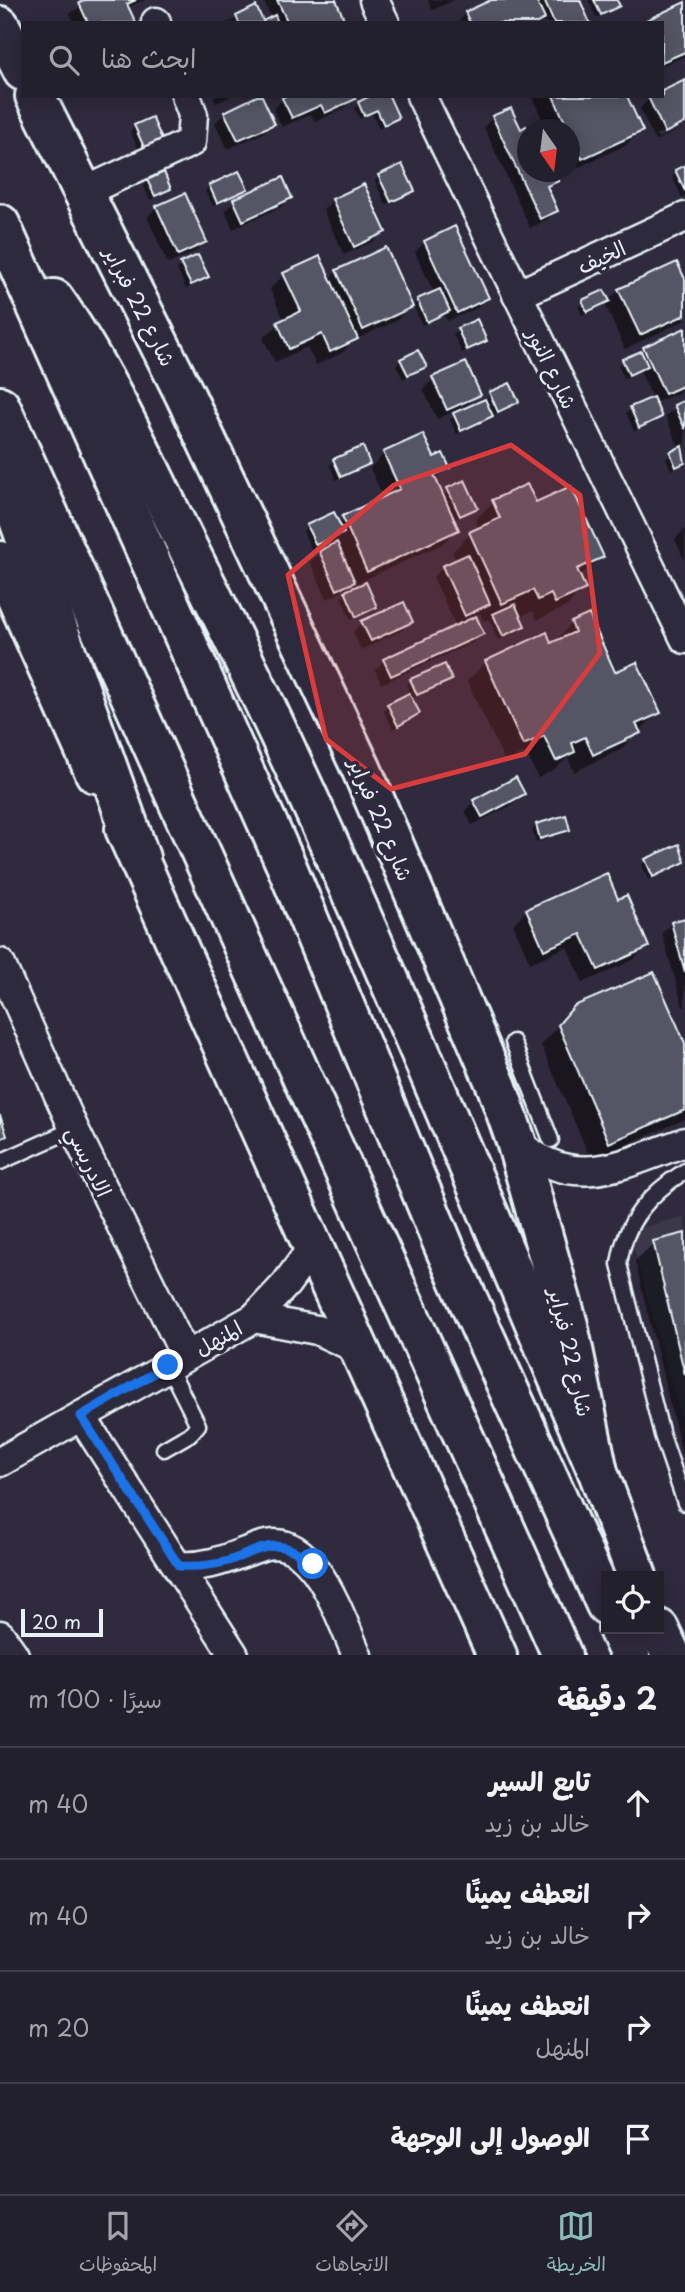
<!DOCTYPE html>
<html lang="ar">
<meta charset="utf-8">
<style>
body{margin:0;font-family:"Playpen Sans","Playpen Sans Arabic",sans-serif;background:#2f2d3a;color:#f1f3f6;direction:rtl}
.controls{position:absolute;right:21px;bottom:21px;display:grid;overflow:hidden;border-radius:0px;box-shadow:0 4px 18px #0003}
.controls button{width:63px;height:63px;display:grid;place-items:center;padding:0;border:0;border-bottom:2px solid #403e4a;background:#23202e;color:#f1f3f6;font:35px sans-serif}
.compass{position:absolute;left:517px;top:119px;width:63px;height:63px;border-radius:50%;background:#23202e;box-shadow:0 4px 18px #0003;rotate:166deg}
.scale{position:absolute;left:21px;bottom:18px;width:82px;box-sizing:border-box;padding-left:7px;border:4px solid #e8f1f8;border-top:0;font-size:19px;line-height:24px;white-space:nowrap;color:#e8f1f8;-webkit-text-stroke:5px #2f2a3d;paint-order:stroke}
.stop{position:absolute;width:21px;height:21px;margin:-16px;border:5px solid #1a73e8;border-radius:50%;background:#fff}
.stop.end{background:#1a73e8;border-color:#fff;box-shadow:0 2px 7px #0008}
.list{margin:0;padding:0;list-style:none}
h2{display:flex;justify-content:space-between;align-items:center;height:91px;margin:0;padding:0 28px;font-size:30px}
h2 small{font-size:23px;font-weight:400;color:#a3a3aa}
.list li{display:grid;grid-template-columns:46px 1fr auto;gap:21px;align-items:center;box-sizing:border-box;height:112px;padding:0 28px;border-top:2px solid #403e4a}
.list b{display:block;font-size:26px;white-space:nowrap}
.list p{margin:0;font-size:23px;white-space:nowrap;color:#a3a3aa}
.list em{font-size:23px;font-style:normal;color:#a3a3aa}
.icon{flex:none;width:38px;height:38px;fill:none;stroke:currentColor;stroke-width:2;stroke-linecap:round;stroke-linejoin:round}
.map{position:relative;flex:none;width:685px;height:1655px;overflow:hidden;direction:ltr}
.search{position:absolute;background:#23202e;box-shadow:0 4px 18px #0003;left:21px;right:21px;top:21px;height:77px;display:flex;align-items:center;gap:18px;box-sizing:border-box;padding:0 24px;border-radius:0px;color:#a3a3aa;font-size:26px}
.sheet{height:539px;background:#23202e}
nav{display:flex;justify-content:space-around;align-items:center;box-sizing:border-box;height:98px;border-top:2px solid #403e4a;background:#23202e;font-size:19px;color:#a3a3aa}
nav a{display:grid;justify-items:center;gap:4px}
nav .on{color:#8bbbb9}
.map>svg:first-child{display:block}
</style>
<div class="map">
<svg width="685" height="1655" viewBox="0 0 685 1655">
<rect width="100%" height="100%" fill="#2f2a3d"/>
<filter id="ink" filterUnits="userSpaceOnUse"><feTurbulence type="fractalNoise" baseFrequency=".0143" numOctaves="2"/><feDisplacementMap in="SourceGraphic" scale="14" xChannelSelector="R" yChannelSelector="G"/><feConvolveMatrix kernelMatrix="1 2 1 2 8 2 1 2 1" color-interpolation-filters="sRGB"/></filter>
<g filter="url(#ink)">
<path fill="#3b3749" d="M685,1216V1433L629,1231Z"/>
<g fill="#0007">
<path d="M89,0H145L127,8L134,23H74L70,14Z"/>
<path d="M263,0H334L342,19L338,23H263L272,19Z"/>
<path d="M428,0H455L432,10Z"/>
<path d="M495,0H578L588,23H457L466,13Z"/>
<path d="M588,0H615L618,6L597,18Z"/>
<path d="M685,4V56L662,66V23Z"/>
<path d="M256,9L262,23H224L232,21Z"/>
<path d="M685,82V122L656,135L657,138L685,127L655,141L640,108L649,99L662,96Z"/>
<path d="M213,96H231L216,103Z"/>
<path d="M374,96L397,118L379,129L372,113L360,119L354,108Z"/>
<path d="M532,96H625L641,130L626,145L570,171V130H547Z"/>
<path d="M354,98L344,108L315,122L311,114L282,127L273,109L283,99Z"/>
<path d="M225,113L273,123L263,133L228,149L215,123Z"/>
<path d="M493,117L528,172H553L557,180L547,190L556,211L546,220L530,228L484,127Z"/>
<path d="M135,127L160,152L143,159L130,131Z"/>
<path d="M685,167V196L682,198L672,176Z"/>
<path d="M379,176L412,191L386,205L375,181Z"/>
<path d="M148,181L169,189L150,200L144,186Z"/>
<path d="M210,186L246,189L213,206L205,191Z"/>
<path d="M290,198L281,207L233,229L225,211L234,201Z"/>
<path d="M333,200L384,231L374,241L344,255L323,210Z"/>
<path d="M157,207L205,242L195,252L168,264L147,217Z"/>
<path d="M455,228L487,298L477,308L447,321L444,315L422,325L413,305L434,293L415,252L425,242Z"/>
<path d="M182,264L207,277L186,289L177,269Z"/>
<path d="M337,271L411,306L396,321L354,340L342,353L316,365L307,347L275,362L263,338L284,320L270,289L284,275L329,279Z"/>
<path d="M685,283V320L625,349L605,305L582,315L578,306L604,292L608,301L619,290Z"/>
<path d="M458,329L485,340L462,353L453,334Z"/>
<path d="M685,330V385L678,393L654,403L660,417L634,431L626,413L653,399L640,371L624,378L618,365L644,349Z"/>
<path d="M401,360L424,367L403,379L396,365Z"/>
<path d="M433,379L478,394L469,404L437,419L423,389Z"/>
<path d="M490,394L517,402L457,434L450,419L486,400Z"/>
<path d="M685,402V462L671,470L666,458L680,449L665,416Z"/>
<path d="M384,454L433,460L447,467L434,481L442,497L448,490L476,508L452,521L457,529L442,544L353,585L352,583L343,591L327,599L310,562L320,552L335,545L332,539L311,549L303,531L307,526L337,523L384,499L370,468Z"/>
<path d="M334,461L368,463L336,480L330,465Z"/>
<path d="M493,502L535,505L602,557L578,577L584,589L566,607L537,620L533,611L519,617L523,626L498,640L489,619L483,621L480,613L455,624L433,577L443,567L456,561L452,552L470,534L480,530L475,520Z"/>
<path d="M685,529V561L675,539Z"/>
<path d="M365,584L375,607L351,620L341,597Z"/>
<path d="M411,621L401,631L361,650L353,632L362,623Z"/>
<path d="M572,623L614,675L659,712L620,750L574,772L568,757L555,769L538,778L526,753L505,762L467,681L486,662L546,635L550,645L554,643Z"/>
<path d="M482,633L472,643L381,684L375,670L385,660Z"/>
<path d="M411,680H449L411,699L418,713L393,729L383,710L411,694L407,685Z"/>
<path d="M523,794L514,804L472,825L465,811L474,801Z"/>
<path d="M537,826L568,830L563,834L536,842L532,830Z"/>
<path d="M646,860L684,861L648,880L642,865Z"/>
<path d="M618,901L647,946L633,960L583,983L567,947L530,963L513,924L527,910Z"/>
<path d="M685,920V1007H683L662,933L671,924Z"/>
<path d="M575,1008L685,1047V1119L591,1160L541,1045Z"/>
<path d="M685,1235V1461L684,1462L635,1261L654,1243Z"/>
</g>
<g fill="#575565" stroke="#e8f1f8" stroke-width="2">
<path d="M85,0H136L127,4L136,23H88L79,3Z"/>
<path d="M277,0H336L344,19L336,23H288Z"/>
<path d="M491,0H536L545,19L537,23H470L465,12Z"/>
<path d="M544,0H580L590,23H554Z"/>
<path d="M594,0H617L620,6L601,15Z"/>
<path d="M685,2V52L662,62V23H640Z"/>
<path d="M256,6L263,21L275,15L278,23H239L236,16Z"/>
<path d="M685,80V123L665,133L648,97L662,96V91Z"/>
<path d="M257,96H262L275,124L238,140L224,112Z"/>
<path d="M285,96H355L356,99L325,113L321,105L292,118L282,98Z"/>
<path d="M370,96H389L399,118L384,125L377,110L364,116L358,102Z"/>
<path d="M553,96H627L643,131L582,159Z"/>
<path d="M511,108L521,129L526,126L528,131V172H555L559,181L547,186L558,211L540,219L492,116Z"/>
<path d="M152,117L166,148L148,156L134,125Z"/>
<path d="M402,164L415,191L391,202L378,175Z"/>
<path d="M685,165V191L675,170Z"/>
<path d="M239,171L248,189L217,203L209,185Z"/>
<path d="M164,172L171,189L155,196L147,180Z"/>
<path d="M283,177L292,198L243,221L233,199Z"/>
<path d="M364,184L386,232L354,247L332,199Z"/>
<path d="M185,193L207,242L178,255L156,206Z"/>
<path d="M455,226L489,298L457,313L424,241Z"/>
<path d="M386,247L413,307L363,330L336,270Z"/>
<path d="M198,255L209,277L191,285L180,263Z"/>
<path d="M320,256L358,339L330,352L322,334L289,349L277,322L301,311L283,273Z"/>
<path d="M677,262L685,279V315L640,335L618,289Z"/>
<path d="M440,289L450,311L427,322L417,299Z"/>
<path d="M604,290L610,301L587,312L582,300Z"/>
<path d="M477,319L487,341L467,350L457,328Z"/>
<path d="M685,328V385L665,394L643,347Z"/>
<path d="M418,350L427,367L408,375L400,359Z"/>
<path d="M641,351L648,366L629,375L622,359Z"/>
<path d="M466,362L481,395L447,410L432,377Z"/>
<path d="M510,383L519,402L498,412L489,392Z"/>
<path d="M653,397L662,417L639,428L630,407Z"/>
<path d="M485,399L493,416L461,431L453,413Z"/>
<path d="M685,400V429L674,405Z"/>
<path d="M423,434L434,457L443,453L450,468L434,475L459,530L367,572L342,516L400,489L383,452Z"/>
<path d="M363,446L370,464L341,477L333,459Z"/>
<path d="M682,446L685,463L676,467L670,452Z"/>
<path d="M465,480L478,508L460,516L447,488Z"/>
<path d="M527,484L536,502L571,486L604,557L577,569L586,589L555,603L551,594L538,600L533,590L502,604L469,532L500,518L492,500Z"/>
<path d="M334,512L344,533L316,545L306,525Z"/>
<path d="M337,542L355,582L337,590L319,551Z"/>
<path d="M468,554L490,604L465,616L442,566Z"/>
<path d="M366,582L377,607L356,617L345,591Z"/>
<path d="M404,602L413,622L371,641L361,621Z"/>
<path d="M515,604L525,626L503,636L493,614Z"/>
<path d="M589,614L615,672L637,662L661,713L636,724L641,733L593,755L585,737L572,743L575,752L556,761L544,736L523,745L485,661L547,632L551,643L575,632L571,622Z"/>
<path d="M476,616L484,634L391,676L383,659Z"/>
<path d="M445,664L452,680L417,695L410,679Z"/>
<path d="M409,693L420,713L398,726L387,704Z"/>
<path d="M516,777L525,794L482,817L473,800Z"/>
<path d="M566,815L570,830L540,839L536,824Z"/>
<path d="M679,844L685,862L653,877L645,859Z"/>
<path d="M607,873L618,899L627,895L649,947L598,970L581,934L544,950L526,909Z"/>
<path d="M685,918V972L671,922Z"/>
<path d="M654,972L685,1043V1110L609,1143L558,1025L574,1006Z"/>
<path d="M0,1115L7,1136L0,1139Z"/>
<path d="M685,1233V1375L653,1241Z"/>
</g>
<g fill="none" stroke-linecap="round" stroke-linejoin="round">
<g stroke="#e8f1f8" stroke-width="19">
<g id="lane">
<path d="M513,1042L551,1140"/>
<path d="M0,1162L74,1129"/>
<path d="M685,1171C649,1194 625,1221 619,1264L662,1435L685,1503"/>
<path d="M164,1449L190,1434L198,1425L168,1365"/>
</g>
</g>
<g stroke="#e8f1f8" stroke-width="33">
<g id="street">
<path d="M374,0L385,23"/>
<path d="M156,22V23"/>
<path d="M421,96L685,639"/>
<path d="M84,192L191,142L193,115L186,96"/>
<path d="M517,295L685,217"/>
<path d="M0,963L74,1129L185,1355"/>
<path d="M516,1141C573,1194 622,1164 685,1142"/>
<path d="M254,1318L317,1330L356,1348"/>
<path d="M81,1416L234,1655"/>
<path d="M0,1462L254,1318L286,1284L313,1247"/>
<path d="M179,1566C211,1568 232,1556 262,1546C314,1530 341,1620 357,1655"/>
<path d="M0,1635L14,1655"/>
</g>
</g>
<g stroke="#e8f1f8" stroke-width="44">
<g id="secondary">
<path d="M0,26L23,71"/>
<path d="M35,96L185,395L361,768L497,1087L516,1141L568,1325L598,1472L637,1576"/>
<path d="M0,561L95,773"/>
<path d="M125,829L497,1655"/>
<path d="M659,1629L671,1655"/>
</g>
</g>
<g stroke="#e8f1f8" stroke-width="44">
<g id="highway">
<path d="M0,224L287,867L446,1251L606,1605"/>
<path d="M54,299C111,379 156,486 201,574C349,866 469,1172 598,1472"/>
<path d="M0,406L562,1655"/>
<path d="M0,467L140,858"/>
<path d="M618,1629L630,1655"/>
</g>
</g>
<use href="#lane" stroke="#2f2a3d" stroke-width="14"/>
<use href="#street" stroke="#2f2a3d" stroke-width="28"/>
<use href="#secondary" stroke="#2f2a3d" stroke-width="38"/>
<use href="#highway" stroke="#2f2a3d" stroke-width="38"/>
</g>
</g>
<g fill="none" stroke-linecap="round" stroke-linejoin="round" filter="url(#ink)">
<path stroke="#1a73e8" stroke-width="9" d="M168,1365L81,1416L179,1566C196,1567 211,1566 228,1561C265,1548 278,1534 313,1564"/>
</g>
<path fill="#d83c3d" fill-opacity="0.2" stroke="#d83c3d" stroke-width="5" stroke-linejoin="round" d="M511,445L580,495L600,653L525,754L391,789L326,739L288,575L394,485Z"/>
<g text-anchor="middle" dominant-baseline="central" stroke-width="7" stroke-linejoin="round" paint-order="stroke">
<g font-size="21" fill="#e8f1f8" stroke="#2f2a3d">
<text transform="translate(601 256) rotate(-25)">الخيف</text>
<text transform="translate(141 306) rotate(63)">شارع 22 فبراير</text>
<text transform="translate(553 368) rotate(64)">شارع النور</text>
<text transform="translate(382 819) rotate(67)">شارع 22 فبراير</text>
<text transform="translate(90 1161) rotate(64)">الادريسي</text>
<text transform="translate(218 1337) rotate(-29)">المنهل</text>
<text transform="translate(572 1352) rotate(77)">شارع 22 فبراير</text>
</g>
</g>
</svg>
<div class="controls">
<button><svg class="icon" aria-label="locate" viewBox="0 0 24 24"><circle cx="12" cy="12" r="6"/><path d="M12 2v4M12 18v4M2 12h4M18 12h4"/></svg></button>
</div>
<svg class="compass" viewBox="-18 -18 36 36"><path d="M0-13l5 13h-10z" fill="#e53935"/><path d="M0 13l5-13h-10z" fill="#a3a3aa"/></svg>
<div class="scale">20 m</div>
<div class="stop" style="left:313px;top:1564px"></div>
<div class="stop end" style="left:168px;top:1365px"></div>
<div class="search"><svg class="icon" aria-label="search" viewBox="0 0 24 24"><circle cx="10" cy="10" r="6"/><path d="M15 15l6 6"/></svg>ابحث هنا</div>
</div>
<section class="sheet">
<h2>2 دقيقة<small>سيرًا · 100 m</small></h2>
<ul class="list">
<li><svg class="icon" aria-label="ahead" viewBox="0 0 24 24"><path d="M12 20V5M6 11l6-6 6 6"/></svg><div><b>تابع السير</b><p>خالد بن زيد</p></div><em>40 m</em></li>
<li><svg class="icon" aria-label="right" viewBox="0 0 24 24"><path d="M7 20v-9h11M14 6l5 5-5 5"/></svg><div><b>انعطف يمينًا</b><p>خالد بن زيد</p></div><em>40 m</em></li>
<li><svg class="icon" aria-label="right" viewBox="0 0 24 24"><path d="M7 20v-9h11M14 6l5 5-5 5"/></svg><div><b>انعطف يمينًا</b><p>المنهل</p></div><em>20 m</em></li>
<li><svg class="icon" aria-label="arrive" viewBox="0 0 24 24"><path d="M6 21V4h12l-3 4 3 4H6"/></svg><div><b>الوصول إلى الوجهة</b></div></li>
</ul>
</section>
<nav>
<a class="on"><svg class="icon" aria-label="map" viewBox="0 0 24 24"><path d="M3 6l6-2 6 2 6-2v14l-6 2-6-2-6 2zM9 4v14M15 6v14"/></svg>الخريطة</a>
<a><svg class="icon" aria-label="directions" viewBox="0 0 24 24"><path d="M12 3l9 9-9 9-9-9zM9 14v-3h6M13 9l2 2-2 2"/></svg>الاتجاهات</a>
<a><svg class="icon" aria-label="saved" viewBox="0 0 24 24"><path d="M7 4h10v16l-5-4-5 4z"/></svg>المحفوظات</a>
</nav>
